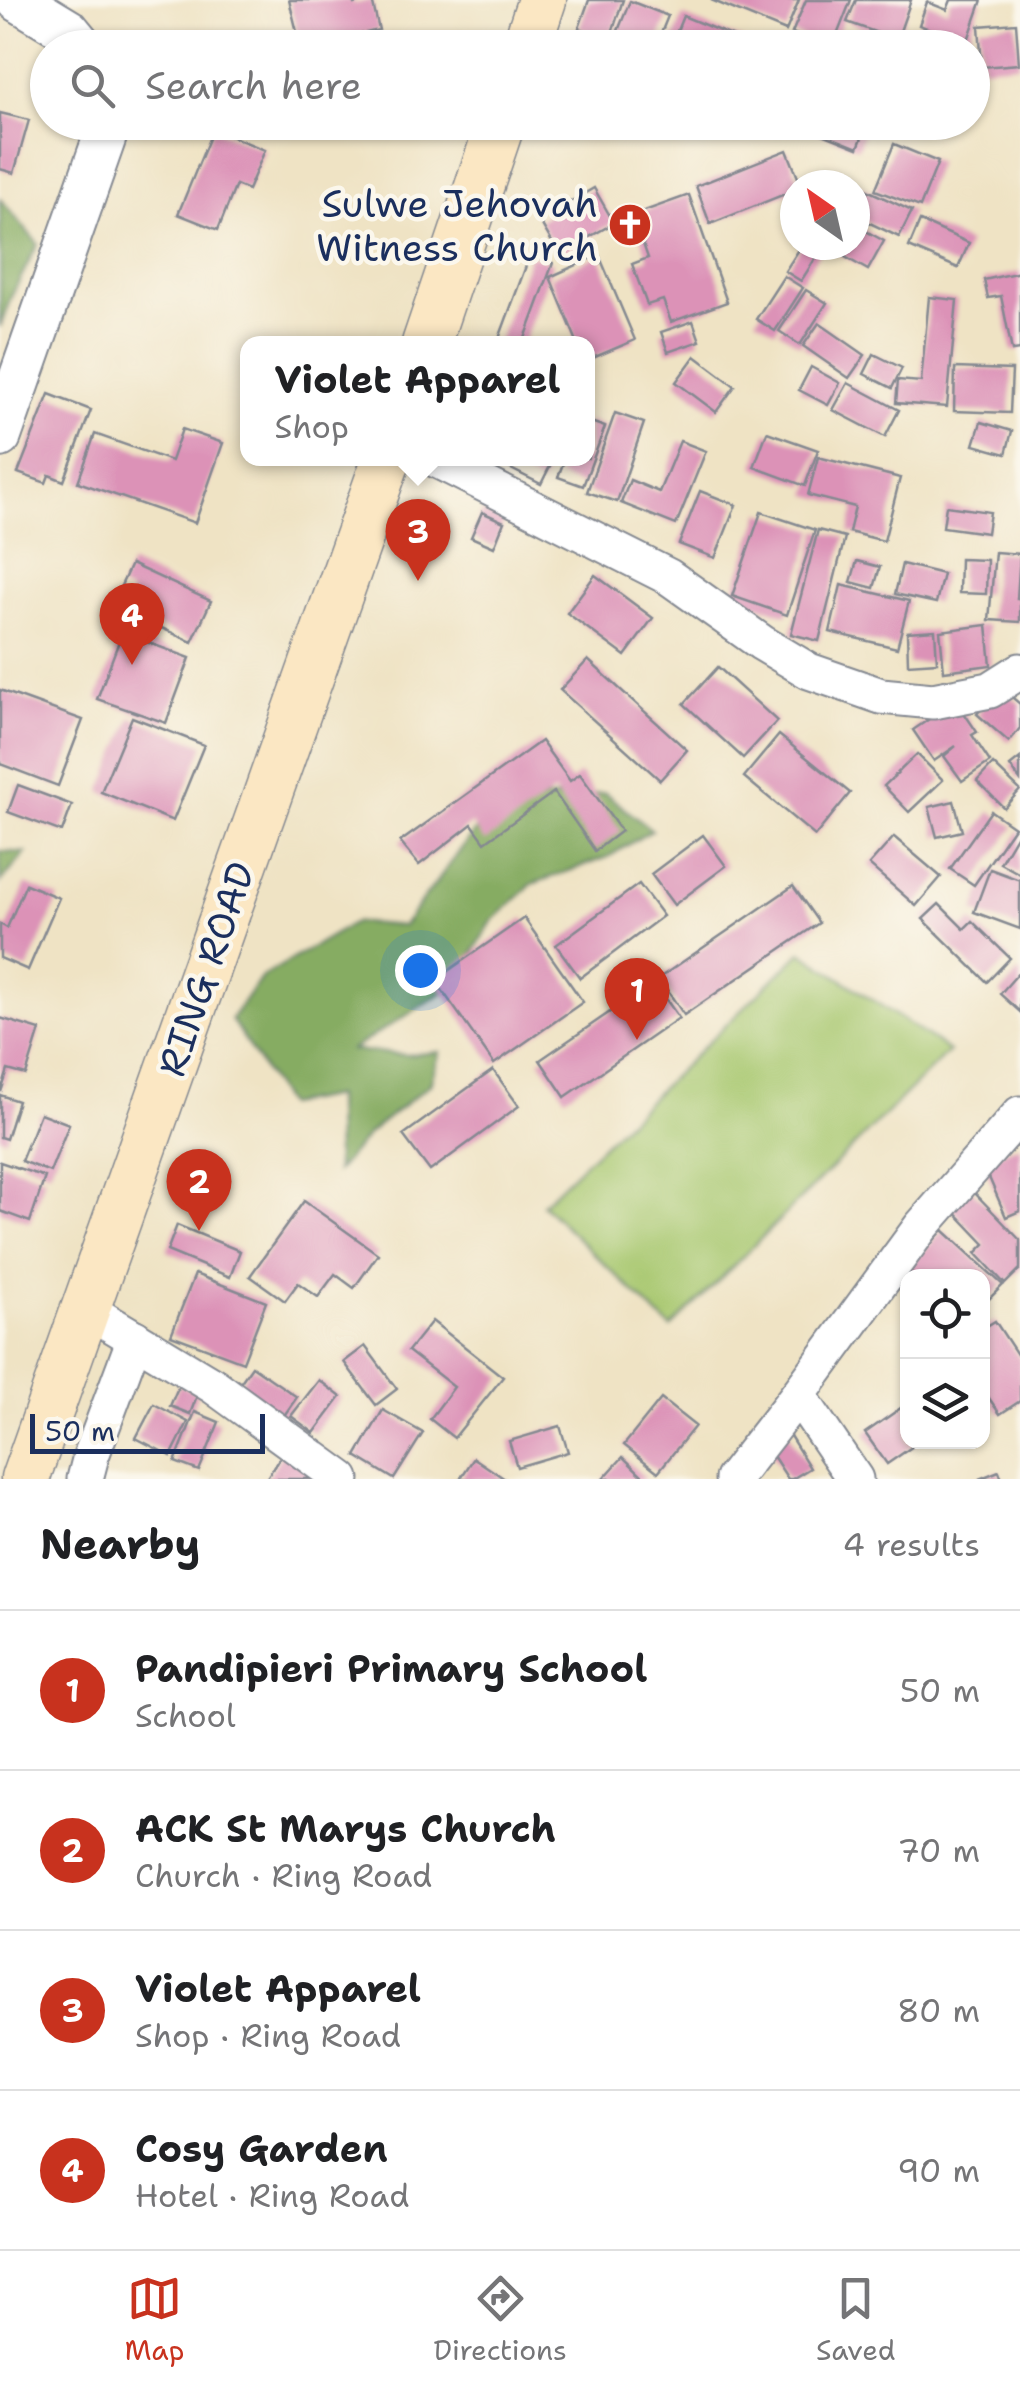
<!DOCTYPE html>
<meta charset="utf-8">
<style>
body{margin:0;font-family:"Shantell Sans",sans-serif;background:#f2f2f2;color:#202124}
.controls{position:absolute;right:30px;bottom:30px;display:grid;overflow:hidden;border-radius:20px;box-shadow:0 2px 8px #0004}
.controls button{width:90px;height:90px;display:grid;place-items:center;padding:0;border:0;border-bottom:2px solid #e0e0e0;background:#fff;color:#202124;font:50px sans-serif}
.compass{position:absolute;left:780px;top:170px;width:90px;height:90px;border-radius:50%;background:#fff;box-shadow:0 2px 8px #0004;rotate:326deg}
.scale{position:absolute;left:30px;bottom:25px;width:235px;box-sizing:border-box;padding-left:10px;border:5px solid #1b2f5e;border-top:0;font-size:28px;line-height:35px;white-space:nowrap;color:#1b2f5e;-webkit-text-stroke:8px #fbf7ec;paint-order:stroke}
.you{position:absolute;left:420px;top:970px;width:35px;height:35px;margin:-25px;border:8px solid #fff;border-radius:50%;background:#1a73e8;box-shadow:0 0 0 15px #1a73e833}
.badge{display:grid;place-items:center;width:65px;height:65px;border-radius:50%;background:#c8321e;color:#fff;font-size:32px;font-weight:700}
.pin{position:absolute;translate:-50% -82px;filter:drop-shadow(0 2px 5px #0008)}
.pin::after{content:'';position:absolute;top:52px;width:35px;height:30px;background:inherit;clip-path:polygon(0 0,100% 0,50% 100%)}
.popup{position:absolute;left:240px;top:336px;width:355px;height:130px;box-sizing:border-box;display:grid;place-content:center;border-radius:20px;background:#fff;filter:drop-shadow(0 2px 8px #0005);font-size:32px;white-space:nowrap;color:#757577}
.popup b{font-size:38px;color:#202124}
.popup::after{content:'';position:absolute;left:50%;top:100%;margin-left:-20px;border:20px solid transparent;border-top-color:#fff}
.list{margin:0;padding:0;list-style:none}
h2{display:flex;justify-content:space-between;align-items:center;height:130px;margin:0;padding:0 40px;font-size:42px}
h2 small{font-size:32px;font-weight:400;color:#757577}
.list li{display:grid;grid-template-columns:65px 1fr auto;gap:30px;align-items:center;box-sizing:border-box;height:160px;padding:0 40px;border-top:2px solid #e0e0e0}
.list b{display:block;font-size:38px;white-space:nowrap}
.list p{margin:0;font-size:32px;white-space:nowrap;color:#757577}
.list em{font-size:32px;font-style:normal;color:#757577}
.icon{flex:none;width:55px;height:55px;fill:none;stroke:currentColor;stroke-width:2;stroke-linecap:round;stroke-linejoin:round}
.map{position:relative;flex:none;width:1020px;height:1479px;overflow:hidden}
.search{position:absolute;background:#fff;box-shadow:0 2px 8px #0004;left:30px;right:30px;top:30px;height:110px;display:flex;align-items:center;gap:25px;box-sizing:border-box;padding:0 35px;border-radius:55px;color:#757577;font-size:38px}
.sheet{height:770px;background:#fff}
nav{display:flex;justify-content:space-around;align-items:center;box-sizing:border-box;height:140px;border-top:2px solid #e0e0e0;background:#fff;font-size:28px;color:#757577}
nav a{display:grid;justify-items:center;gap:5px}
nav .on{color:#c8321e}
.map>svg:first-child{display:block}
</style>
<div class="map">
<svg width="1020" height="1479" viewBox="0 0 1020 1479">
<rect width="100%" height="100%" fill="#fbf7ec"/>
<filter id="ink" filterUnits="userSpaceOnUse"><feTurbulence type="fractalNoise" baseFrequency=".01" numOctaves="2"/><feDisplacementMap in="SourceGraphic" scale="20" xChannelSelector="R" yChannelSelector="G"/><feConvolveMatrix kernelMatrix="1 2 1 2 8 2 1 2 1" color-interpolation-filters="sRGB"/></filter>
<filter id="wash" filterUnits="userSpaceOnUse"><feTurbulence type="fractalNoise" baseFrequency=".0048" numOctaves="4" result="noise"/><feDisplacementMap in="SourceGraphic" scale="40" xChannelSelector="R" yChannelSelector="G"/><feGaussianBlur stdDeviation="2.25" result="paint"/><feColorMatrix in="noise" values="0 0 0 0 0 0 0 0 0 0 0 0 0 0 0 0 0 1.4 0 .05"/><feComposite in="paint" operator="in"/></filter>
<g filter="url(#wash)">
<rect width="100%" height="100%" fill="#efe3c4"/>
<path fill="#a8c870" stroke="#627c67" stroke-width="2.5" d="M801,952L949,1051L671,1328L542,1204Z"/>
<g fill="#86ac62" stroke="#506e60" stroke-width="2.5">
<path d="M0,199L38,244L11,297L0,327Z"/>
<path d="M605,793L652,830L608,857L532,884L492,921L453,986L351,1050L407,1055L440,1052L430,1084L370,1132L336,1172L335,1096L286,1105L231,1019L262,977L355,922L403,926L474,832L544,799Z"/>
<path d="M0,851L26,853L0,883Z"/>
</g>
<g id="blocks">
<g fill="#dc92b7">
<path d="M289,0H353L354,4L372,0L379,30L361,34L364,48H291L293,42L300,44Z"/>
<path d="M589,0H623L610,39L579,28Z"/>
<path d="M711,0H799L786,31Z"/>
<path d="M806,0H851L832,48L792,33Z"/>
<path d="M856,0H911L897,40L847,22Z"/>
<path d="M951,0H982L967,43L919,25L927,2L947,10Z"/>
<path d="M630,1L668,16L655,48H611Z"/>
<path d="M683,16L759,47V48H670Z"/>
<path d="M1016,23L1019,64L982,67L979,26Z"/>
<path d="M578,34L606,43L604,48H573Z"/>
<path d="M908,34L923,48H896Z"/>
<path d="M0,113L29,120L14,173L0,169Z"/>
<path d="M801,122H868L858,148L800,125Z"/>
<path d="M213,129L265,150L248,190L236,185L218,230L178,214Z"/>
<path d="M894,144L938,162L920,207L875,190Z"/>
<path d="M787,150L801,185H795V190L710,224L696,186Z"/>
<path d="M846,180L912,211L899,237L855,216V185H843Z"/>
<path d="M594,188L614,223L559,254L539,220Z"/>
<path d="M689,195L727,302L671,322L663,300L647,305L632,264L648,258L633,215Z"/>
<path d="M920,221L969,243L958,268L909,247Z"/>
<path d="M855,225L884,241L868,270L838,253L843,245H855Z"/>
<path d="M802,245H824L801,281L785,271Z"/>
<path d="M530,255L553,263L523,344H497Z"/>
<path d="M599,255L635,340L588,360V344H578L550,277Z"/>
<path d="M1020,272V350L1012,351L1001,296L988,298L984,280Z"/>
<path d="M784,276L803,288L775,331L756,319Z"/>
<path d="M806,290L827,303L800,345L779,331Z"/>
<path d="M929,297L957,300L947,407L896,403L898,380L921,382Z"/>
<path d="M693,321L700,341L668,352L661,332Z"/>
<path d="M819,323L865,355L849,378L803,346Z"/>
<path d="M874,354L902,368L892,388L864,374Z"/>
<path d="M695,356L735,386L716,412L676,382Z"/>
<path d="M811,367L840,383L828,405L799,390Z"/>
<path d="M955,368L1012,370L1010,413L954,411Z"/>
<path d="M848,383L899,410L885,437L833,410Z"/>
<path d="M49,394L91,410L64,481L49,475L46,483L18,473Z"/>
<path d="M615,413L644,423L617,502L587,492Z"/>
<path d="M588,421L605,427L583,486L558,477L565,458H588Z"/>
<path d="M981,422L1012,431L1006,454L974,445Z"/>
<path d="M182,429L223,443L195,523L78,482L95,434L171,461Z"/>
<path d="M767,432L818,450L805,486L754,467Z"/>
<path d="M680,441L706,451L676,525L621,503L630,480L659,492Z"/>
<path d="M818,457L900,478L884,541L849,532L855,507L808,495Z"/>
<path d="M514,458H554L541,484L509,468Z"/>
<path d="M700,491L736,505L715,558L679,544Z"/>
<path d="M946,506L990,512L987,533L943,527Z"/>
<path d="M482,512L504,522L494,547L471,537Z"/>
<path d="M761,512L815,530L787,615L732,596Z"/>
<path d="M818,530L845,537L819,641L791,634Z"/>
<path d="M995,552L1020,554L1017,599H1020V622L989,620Z"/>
<path d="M960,559L987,560L986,594L959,593Z"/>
<path d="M857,561L880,567L874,588L851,582Z"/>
<path d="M131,564L211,601L192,642L155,625L151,633L119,619L131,593L120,588Z"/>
<path d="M902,564L943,574L936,603L895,594Z"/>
<path d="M595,575L653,618L625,656L567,613Z"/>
<path d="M841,585L909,601L897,648L830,632Z"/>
<path d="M987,625L991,665L944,671L940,631Z"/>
<path d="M935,630L937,662L908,664L907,632Z"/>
<path d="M122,633L190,658L166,723L97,699Z"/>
<path d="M588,660L687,750L660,780L560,690Z"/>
<path d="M718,667L777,721L743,758L684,704Z"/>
<path d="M1000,687L1020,704V728L1009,742L977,714Z"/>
<path d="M0,690L83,720L58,786L0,764Z"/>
<path d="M956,701L977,732L972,735L990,762L962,781L944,756L956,746L934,761L913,730Z"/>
<path d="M132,717L204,745L173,821L101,792Z"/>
<path d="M779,735L850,793L815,836L744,777Z"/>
<path d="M541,741L570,781L580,774L621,831L595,851L554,792L485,842L472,824L419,865L400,842Z"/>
<path d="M917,754L943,780L909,812L884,786Z"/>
<path d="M1020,758V780L1010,766Z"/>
<path d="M993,764L1020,790L1004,808L977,781Z"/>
<path d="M18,785L72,805L62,832L8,812Z"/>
<path d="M954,801L962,831L937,837L929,807Z"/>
<path d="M991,811L1014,827L974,885L950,869Z"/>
<path d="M1020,829V874L1000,863Z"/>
<path d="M703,835L726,866L674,905L651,874Z"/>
<path d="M894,837L941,877L916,906L869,865Z"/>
<path d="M990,869L1020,880V929L974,912Z"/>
<path d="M26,884L59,898L28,970L0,958V924L7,928Z"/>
<path d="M639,884L663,916L580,978L556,945Z"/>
<path d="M793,886L819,923L684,1015L659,978Z"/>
<path d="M939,904L964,929L972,921L1010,958L987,982L923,919Z"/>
<path d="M524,918L583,1002L494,1064L435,980Z"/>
<path d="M1020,971V1012L1000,994Z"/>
<path d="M654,982L679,1018L565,1097L540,1060Z"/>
<path d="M0,1018L40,1030L26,1075L8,1070L1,1092Z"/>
<path d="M493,1070L519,1106L430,1171L403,1135Z"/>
<path d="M0,1095L18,1101L6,1139L0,1137Z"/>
<path d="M40,1113L69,1124L50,1172L21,1161Z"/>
<path d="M1020,1145V1211L1006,1217L982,1161Z"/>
<path d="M0,1162L45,1177L30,1222L0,1211Z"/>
<path d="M969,1187L1020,1240V1269L1005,1284L976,1253L985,1244L949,1206Z"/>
<path d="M304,1201L378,1254L354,1288L335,1274L318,1297L298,1283L285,1301L250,1276Z"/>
<path d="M177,1225L240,1251L230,1277L167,1251Z"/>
<path d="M943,1230L1003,1285L982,1306V1276H908V1291L897,1281Z"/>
<path d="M195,1274L266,1302L243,1362L171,1335Z"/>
<path d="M432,1321L503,1377L454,1438L430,1419L454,1387L408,1351Z"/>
<path d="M995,1321L1020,1359V1401L1000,1414L982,1388V1380L986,1377L982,1373V1329Z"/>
<path d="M365,1346L397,1389L376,1405L344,1362Z"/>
<path d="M252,1366L297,1397L283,1417L238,1386Z"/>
<path d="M319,1380L341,1397L314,1433L291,1416Z"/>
<path d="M179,1385L198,1393L190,1414L170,1406Z"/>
<path d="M661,1399L695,1426L658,1472L624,1445Z"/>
<path d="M908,1403V1442H919L887,1464L865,1433Z"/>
<path d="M154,1404L188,1422L171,1456L136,1438Z"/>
<path d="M383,1410L423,1433L394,1479L356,1456Z"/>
<path d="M195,1412L219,1422L199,1471L175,1462Z"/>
<path d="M560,1426L568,1452L517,1467L509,1441Z"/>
<path d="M787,1431L810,1468L792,1479H788L766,1445Z"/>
<path d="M284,1451L317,1479H266Z"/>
<path d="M623,1457L646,1479H603Z"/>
<path d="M474,1458L505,1479H460Z"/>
<path d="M999,1471L1002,1479H979Z"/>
</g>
</g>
</g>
<g filter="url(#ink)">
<use href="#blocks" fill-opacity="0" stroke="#858991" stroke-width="2.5"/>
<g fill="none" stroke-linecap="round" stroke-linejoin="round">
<g stroke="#858991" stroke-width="39">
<g id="minor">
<path d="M433,458L669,577L762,643L809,671L881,696L933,701L990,690L1020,671"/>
<path d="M86,1309L214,1386L342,1479"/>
<path d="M798,1395L855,1479"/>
<path d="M85,1479L91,1456L135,1338"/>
<path d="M733,1479L798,1395L921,1227L1020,1114"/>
</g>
</g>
<g stroke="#858991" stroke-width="46">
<g id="tertiary">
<path d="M18,0L69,31L83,48"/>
<path d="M0,436L110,122"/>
</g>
</g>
<g stroke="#858991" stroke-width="51">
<g id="secondary">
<path d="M526,48L542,0"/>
<path d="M426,344L501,122"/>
<path d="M25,1479L387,458"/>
</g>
</g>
<use href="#minor" stroke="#fff" stroke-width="35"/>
<use href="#tertiary" stroke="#fff" stroke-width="42"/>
<use href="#secondary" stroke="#fbe7c3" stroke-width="48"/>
</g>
</g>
<defs>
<g id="church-disc" transform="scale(2.25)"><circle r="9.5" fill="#c8321e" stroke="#fbf7ec"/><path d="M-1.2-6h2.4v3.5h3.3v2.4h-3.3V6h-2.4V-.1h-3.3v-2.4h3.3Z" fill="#fff"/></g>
</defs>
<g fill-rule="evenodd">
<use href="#church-disc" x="630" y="225"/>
</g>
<g text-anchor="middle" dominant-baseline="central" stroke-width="9" stroke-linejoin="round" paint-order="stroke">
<g font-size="38" fill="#1b2f5e" stroke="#fbf7ec" text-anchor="end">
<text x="598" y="203">Sulwe Jehovah<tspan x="598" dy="44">Witness Church</tspan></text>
</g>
<g font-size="38" fill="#1b2f5e" stroke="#fbf7ec">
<text transform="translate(206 969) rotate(-71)">RING ROAD</text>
</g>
</g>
</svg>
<div class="controls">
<button><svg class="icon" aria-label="locate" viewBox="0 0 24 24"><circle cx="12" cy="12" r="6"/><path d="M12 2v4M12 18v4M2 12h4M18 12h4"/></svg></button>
<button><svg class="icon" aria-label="layers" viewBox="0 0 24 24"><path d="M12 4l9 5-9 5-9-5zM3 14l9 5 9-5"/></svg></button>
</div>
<svg class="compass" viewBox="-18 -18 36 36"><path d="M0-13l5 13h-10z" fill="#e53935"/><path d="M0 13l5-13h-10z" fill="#757577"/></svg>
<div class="scale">50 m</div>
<div class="you"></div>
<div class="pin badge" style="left:637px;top:1040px">1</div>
<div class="pin badge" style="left:199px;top:1231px">2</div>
<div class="pin badge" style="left:418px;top:581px">3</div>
<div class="popup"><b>Violet Apparel</b>Shop</div>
<div class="pin badge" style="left:132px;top:665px">4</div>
<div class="search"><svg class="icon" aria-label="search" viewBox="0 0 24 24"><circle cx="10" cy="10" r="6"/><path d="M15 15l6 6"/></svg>Search here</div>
</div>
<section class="sheet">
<h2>Nearby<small>4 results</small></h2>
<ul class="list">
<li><span class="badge">1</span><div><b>Pandipieri Primary School</b><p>School</p></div><em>50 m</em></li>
<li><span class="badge">2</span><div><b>ACK St Marys Church</b><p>Church · Ring Road</p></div><em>70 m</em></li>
<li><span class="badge">3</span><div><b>Violet Apparel</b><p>Shop · Ring Road</p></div><em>80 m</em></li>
<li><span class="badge">4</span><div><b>Cosy Garden</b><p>Hotel · Ring Road</p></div><em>90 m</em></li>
</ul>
</section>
<nav>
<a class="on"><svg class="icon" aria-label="map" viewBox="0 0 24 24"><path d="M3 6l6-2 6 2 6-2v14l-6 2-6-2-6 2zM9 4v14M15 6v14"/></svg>Map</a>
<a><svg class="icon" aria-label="directions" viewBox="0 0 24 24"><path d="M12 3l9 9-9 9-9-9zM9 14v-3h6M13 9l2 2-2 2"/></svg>Directions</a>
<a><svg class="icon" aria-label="saved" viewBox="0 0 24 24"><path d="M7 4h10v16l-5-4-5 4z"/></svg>Saved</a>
</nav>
